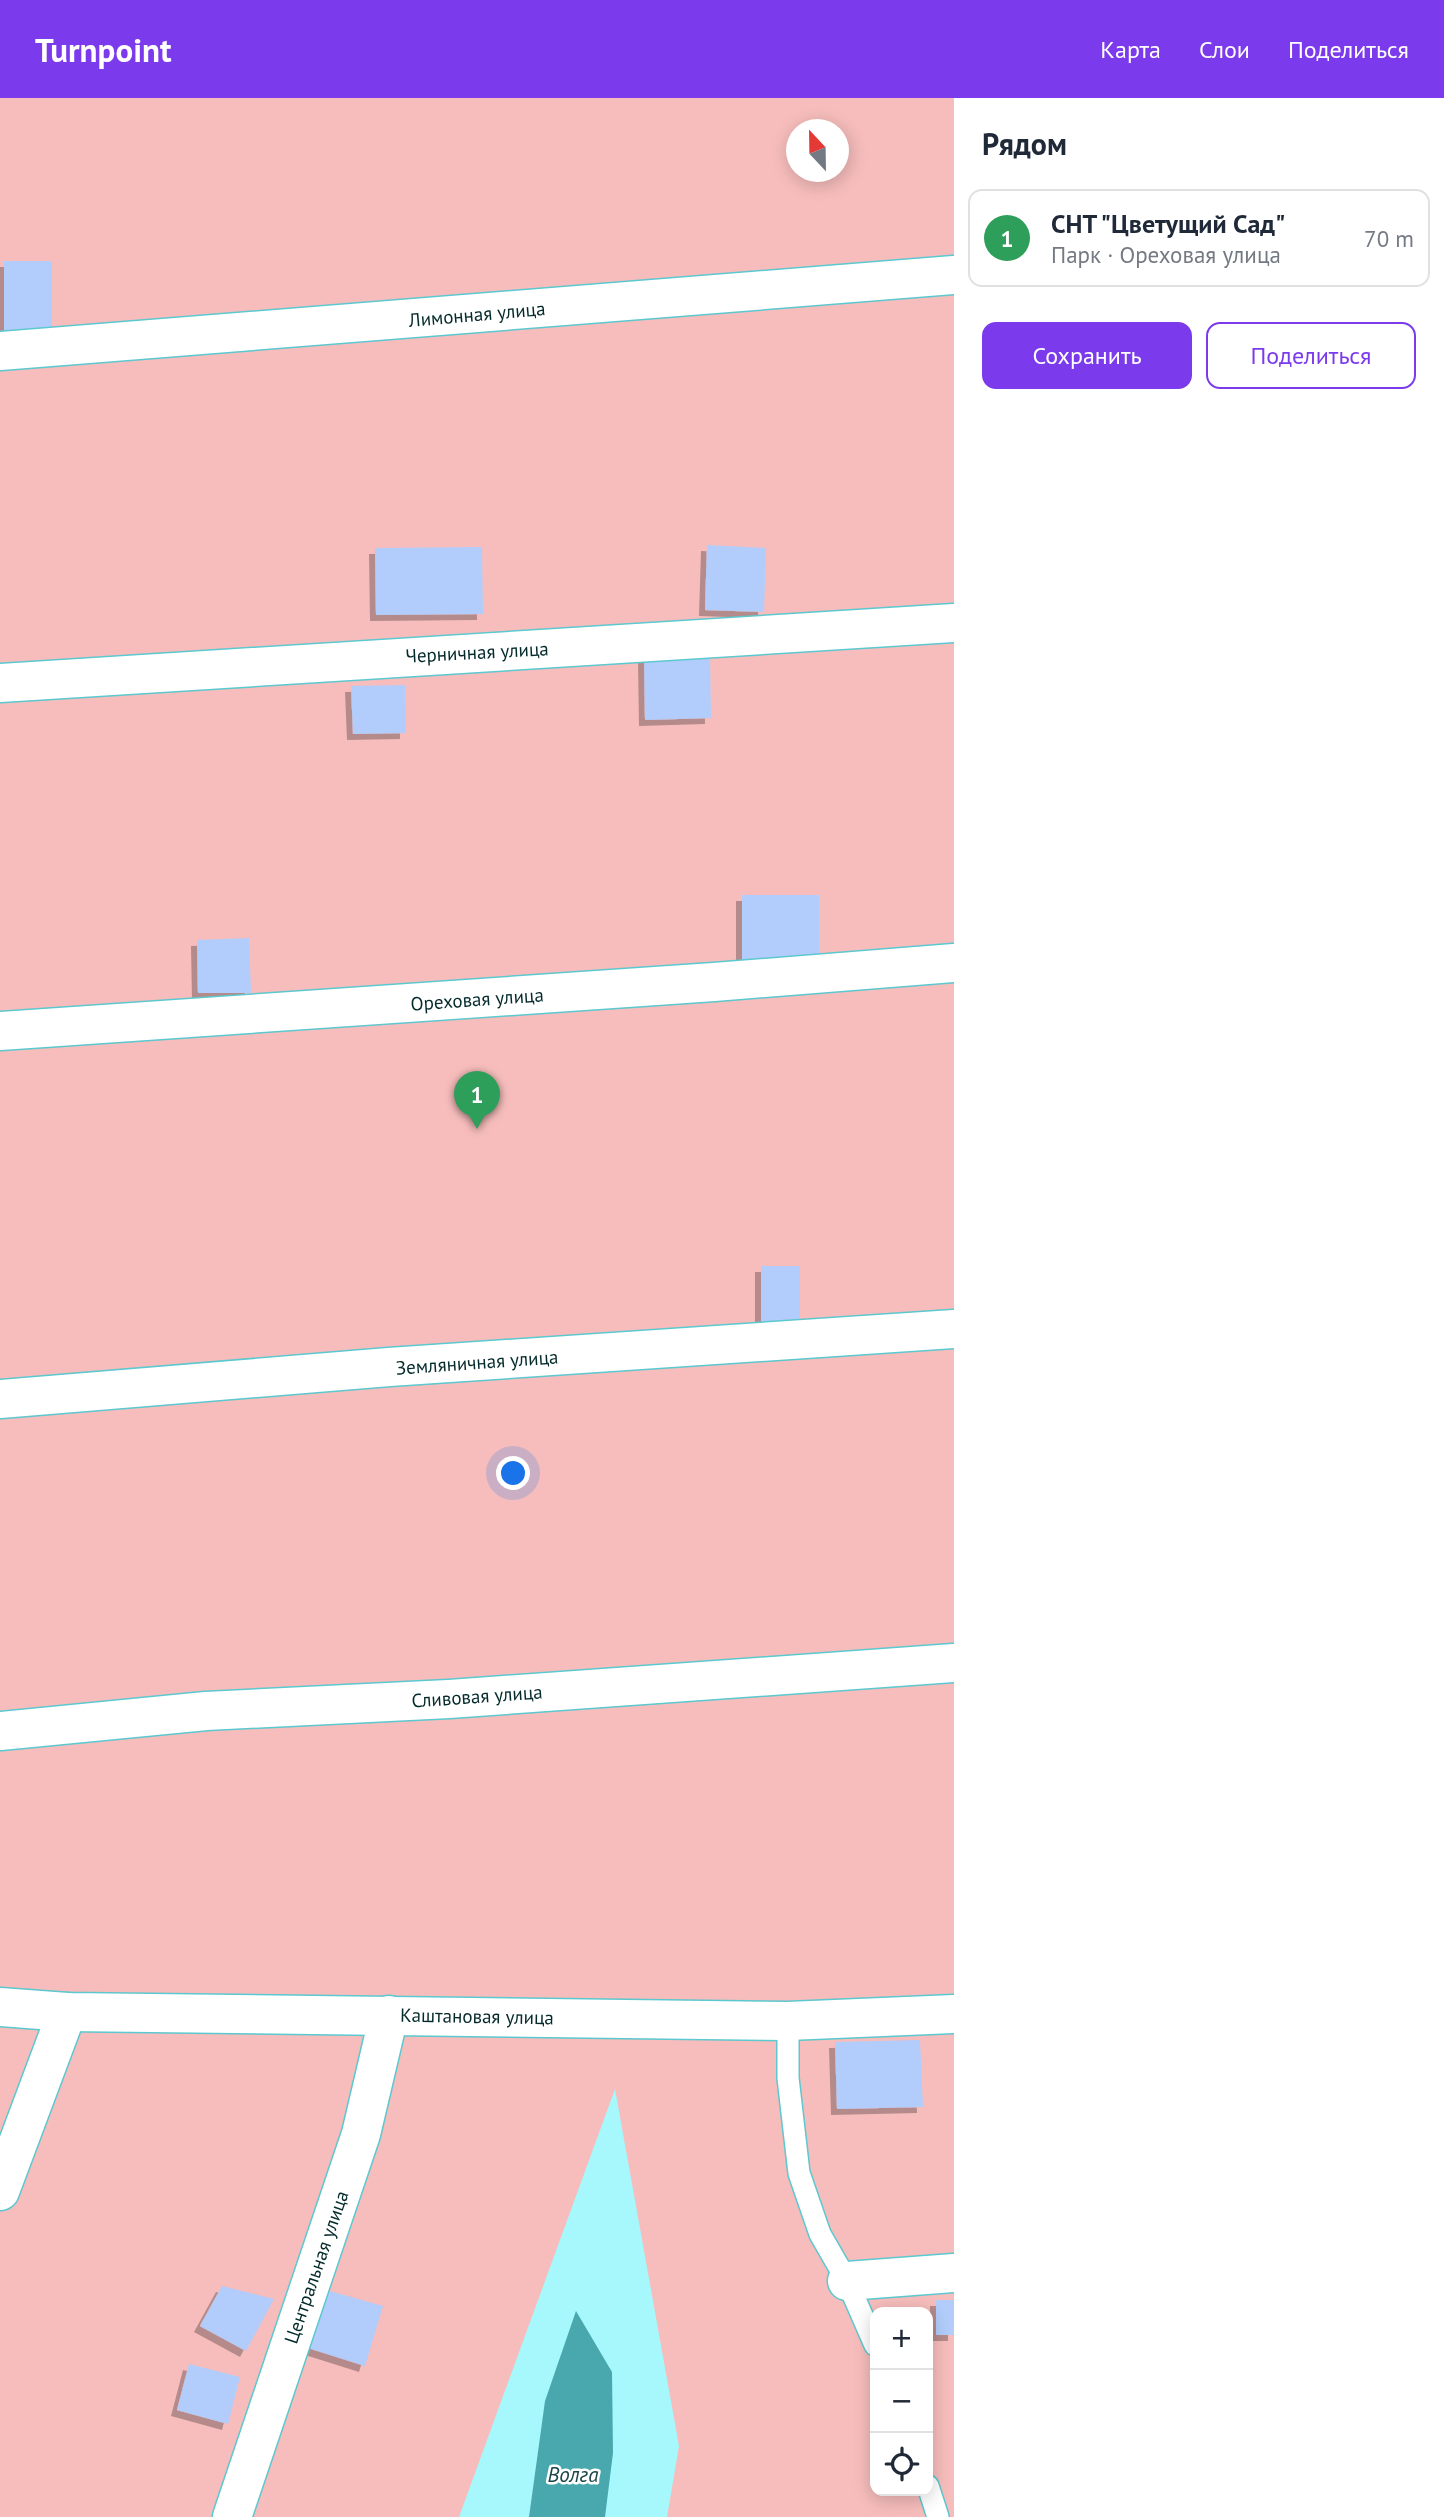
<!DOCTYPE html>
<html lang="ru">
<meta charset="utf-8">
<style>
body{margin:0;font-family:"PT Sans",sans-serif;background:#f6f6f7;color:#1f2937}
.controls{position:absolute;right:21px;bottom:21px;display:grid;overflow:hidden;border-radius:14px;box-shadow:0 4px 18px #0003}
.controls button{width:63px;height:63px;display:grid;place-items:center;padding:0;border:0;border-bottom:2px solid #e0e1e3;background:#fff;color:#1f2937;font:35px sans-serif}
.compass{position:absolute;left:786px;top:21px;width:63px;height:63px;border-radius:50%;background:#fff;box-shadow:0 4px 18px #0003;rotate:338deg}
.you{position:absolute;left:514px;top:1376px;width:24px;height:24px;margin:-18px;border:5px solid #fff;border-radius:50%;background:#1a73e8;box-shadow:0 0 0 10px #1a73e833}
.badge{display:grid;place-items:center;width:46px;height:46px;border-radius:50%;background:#7c3aed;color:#fff;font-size:23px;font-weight:700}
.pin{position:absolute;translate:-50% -58px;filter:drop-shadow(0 2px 4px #0008)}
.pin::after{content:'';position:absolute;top:37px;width:24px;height:21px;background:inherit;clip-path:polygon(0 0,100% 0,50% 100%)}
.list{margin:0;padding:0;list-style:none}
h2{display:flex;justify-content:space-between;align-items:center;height:91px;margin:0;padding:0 28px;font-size:30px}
h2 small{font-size:23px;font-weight:400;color:#747a83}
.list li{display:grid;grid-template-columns:46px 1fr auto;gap:21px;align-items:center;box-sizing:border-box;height:98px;margin:0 14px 14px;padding:0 14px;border:2px solid #e0e1e3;border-radius:14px}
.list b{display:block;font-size:26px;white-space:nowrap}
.list p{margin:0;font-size:23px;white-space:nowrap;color:#747a83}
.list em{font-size:23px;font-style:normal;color:#747a83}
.actions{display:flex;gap:14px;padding:21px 28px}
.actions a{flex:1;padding:16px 0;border:2px solid #7c3aed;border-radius:14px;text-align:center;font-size:24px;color:#7c3aed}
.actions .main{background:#7c3aed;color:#fff}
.icon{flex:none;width:38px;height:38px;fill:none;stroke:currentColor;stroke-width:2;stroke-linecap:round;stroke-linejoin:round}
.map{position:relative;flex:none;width:954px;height:2419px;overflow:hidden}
header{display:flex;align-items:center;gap:42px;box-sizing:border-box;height:98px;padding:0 35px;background:#7c3aed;color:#fff}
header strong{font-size:33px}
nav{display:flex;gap:38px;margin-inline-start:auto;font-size:24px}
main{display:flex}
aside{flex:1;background:#fff}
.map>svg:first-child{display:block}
</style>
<header>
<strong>Turnpoint</strong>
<nav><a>Карта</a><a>Слои</a><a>Поделиться</a></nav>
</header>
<main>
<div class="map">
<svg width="954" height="2419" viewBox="0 0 954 2419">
<defs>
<filter id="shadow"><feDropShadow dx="-6" dy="6" stdDeviation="0" flood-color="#0004"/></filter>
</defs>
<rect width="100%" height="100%" fill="#a6f8fd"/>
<path fill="#f6bdbc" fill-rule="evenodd" d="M0,0H954V2419H667L679,2348L615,1991L459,2419H0ZM796,32H838V74H796ZM875,2214H928V2393H875Z"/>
<path fill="#48a8ad" d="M576,2213L612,2274L613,2355L605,2419H529L545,2303Z"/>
<g fill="#b2cdfb" filter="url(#shadow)">
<rect x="4" y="163" width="48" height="80"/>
<path d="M707,447L766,450L764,514L705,512Z"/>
<path d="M482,449L483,516L376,517L375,450Z"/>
<path d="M710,555L711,620L645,622L644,557Z"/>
<path d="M405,587L406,635L353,636L351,588Z"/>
<rect x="742" y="797" width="77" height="66"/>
<path d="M249,840L251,895H198L197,842Z"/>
<rect x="761" y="1168" width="39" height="56"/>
<path d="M920,1942L923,2009L837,2011L835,1944Z"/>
<path d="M222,2188L274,2201L246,2253L200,2228Z"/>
<path d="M326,2192L383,2208L365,2268L308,2250Z"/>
<rect x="936" y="2202" width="18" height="35"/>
<path d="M189,2266L240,2279L228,2326L177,2312Z"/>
</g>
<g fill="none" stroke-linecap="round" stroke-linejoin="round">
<g stroke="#5cc8cf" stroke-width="24">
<g id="service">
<path d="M788,1923V1980L799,2075L820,2136L847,2183L875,2247"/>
<path d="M928,2388L938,2419"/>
</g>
</g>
<g stroke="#5cc8cf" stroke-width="41">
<g id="minor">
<path d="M0,253L954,177"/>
<path d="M0,585L954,525"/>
<path d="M0,933L714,884L954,865"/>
<path d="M0,1301L389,1269L954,1231"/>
<path d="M0,1633L206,1613L449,1601L954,1565"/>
<path d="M0,1909L67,1914L788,1923L954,1916"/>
<path d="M0,2093L67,1914"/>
<path d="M847,2183L954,2175"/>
<path d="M232,2419L361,2036L389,1917"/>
</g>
</g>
<use href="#service" stroke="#fff" stroke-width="21"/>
<use href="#minor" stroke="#fff" stroke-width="38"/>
</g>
<g text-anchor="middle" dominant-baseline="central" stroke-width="5" stroke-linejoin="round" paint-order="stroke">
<g font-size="19" fill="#052a2c" stroke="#fff">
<text transform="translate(477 216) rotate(-5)">Лимонная улица</text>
<text transform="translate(477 554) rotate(-3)">Черничная улица</text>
<text transform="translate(477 901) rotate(-4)">Ореховая улица</text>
<text transform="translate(477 1264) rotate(-4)">Земляничная улица</text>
<text transform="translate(477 1598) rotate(-4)">Сливовая улица</text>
<text transform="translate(477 1918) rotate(1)">Каштановая улица</text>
<text transform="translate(316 2169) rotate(-71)">Центральная улица</text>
</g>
<g font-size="21" font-style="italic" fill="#1c474a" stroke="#fff">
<text x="573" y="2376">Волга</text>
</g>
</g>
</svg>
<div class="controls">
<button>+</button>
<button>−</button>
<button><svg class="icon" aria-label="locate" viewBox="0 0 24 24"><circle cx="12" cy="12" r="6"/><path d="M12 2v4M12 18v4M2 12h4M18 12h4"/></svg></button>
</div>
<svg class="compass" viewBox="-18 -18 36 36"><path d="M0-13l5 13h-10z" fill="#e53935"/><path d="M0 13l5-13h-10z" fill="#747a83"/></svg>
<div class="you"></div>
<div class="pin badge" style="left:477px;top:1031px;background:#2e9e5b">1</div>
</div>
<aside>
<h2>Рядом<small></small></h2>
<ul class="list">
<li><span class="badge" style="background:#2e9e5b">1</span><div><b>СНТ &quot;Цветущий Сад&quot;</b><p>Парк · Ореховая улица</p></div><em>70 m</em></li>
</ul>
<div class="actions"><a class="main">Сохранить</a><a>Поделиться</a></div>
</aside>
</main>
